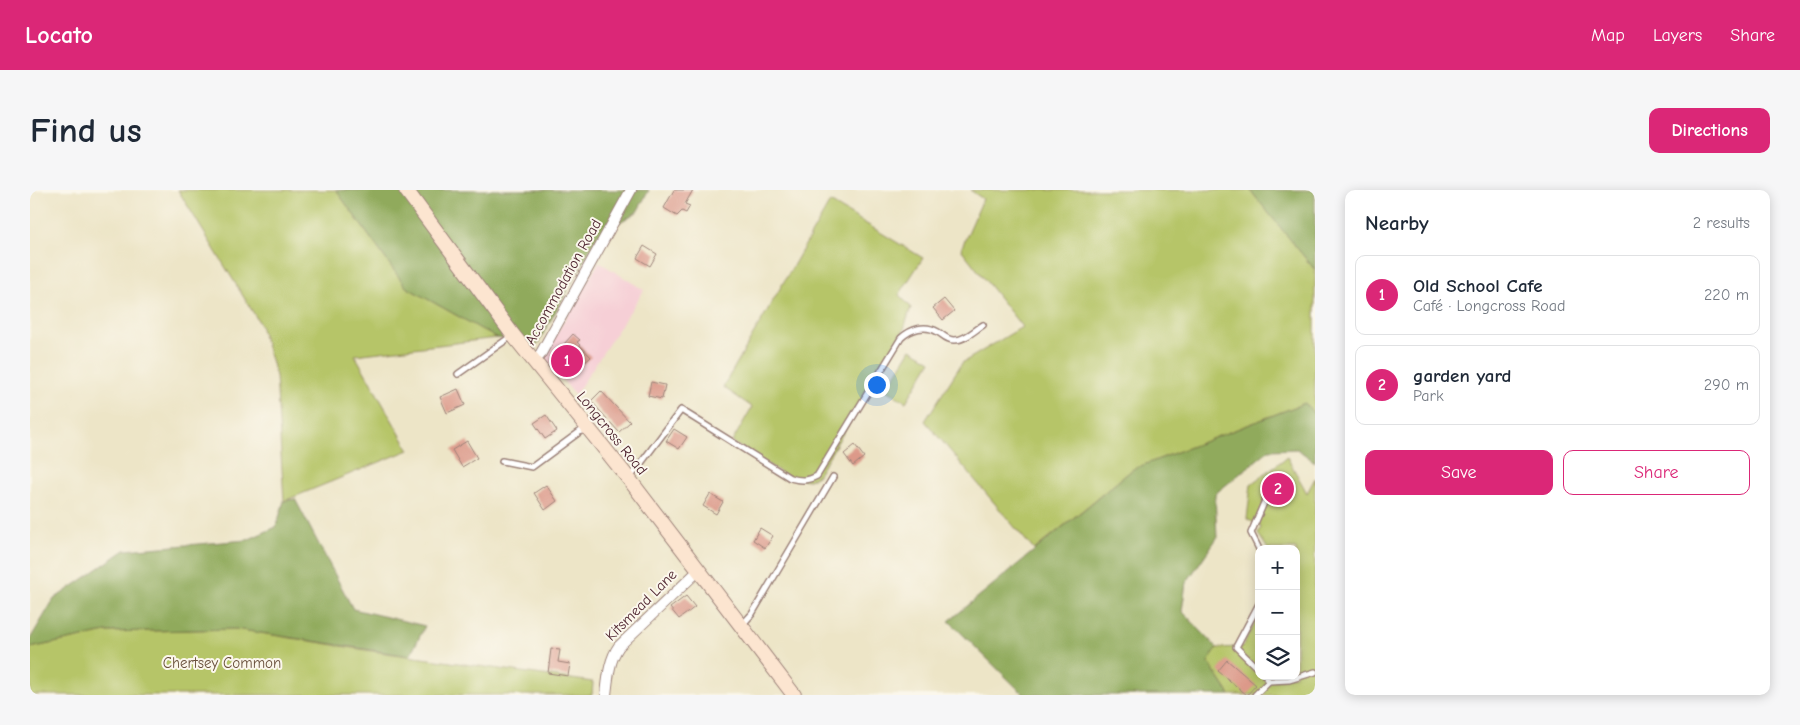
<!DOCTYPE html>
<meta charset="utf-8">
<style>
body{margin:0;font-family:"Comic Neue",sans-serif;background:#f6f6f7;color:#1f2937}
.controls{position:absolute;right:15px;bottom:15px;display:grid;overflow:hidden;border-radius:10px;box-shadow:0 2px 12px #0003}
.controls button{width:45px;height:45px;display:grid;place-items:center;padding:0;border:0;border-bottom:1px solid #e0e1e3;background:#fff;color:#1f2937;font:25px sans-serif}
.you{position:absolute;left:846px;top:194px;width:18px;height:18px;margin:-12px;border:4px solid #fff;border-radius:50%;background:#1a73e8;box-shadow:0 0 0 8px #1a73e833}
.badge{display:grid;place-items:center;width:32px;height:32px;border-radius:50%;background:#db2777;color:#fff;font-size:16px;font-weight:700}
.pin{position:absolute;translate:-50% -50%;border:2px solid #fff;box-shadow:0 1px 5px #0006}
.list{margin:0;padding:0;list-style:none}
h2{display:flex;justify-content:space-between;align-items:center;height:65px;margin:0;padding:0 20px;font-size:21px}
h2 small{font-size:16px;font-weight:400;color:#747a83}
.list li{display:grid;grid-template-columns:32px 1fr auto;gap:15px;align-items:center;box-sizing:border-box;height:80px;margin:0 10px 10px;padding:0 10px;border:1px solid #e0e1e3;border-radius:10px}
.list b{display:block;font-size:19px;white-space:nowrap}
.list p{margin:0;font-size:16px;white-space:nowrap;color:#747a83}
.list em{font-size:16px;font-style:normal;color:#747a83}
.actions{display:flex;gap:10px;padding:15px 20px}
.actions a{flex:1;padding:11px 0;border:1px solid #db2777;border-radius:10px;text-align:center;font-size:18px;color:#db2777}
.actions .main{background:#db2777;color:#fff}
.icon{flex:none;width:28px;height:28px;fill:none;stroke:currentColor;stroke-width:2;stroke-linecap:round;stroke-linejoin:round}
.map{position:relative;flex:none;width:1285px;height:505px;overflow:hidden;border-radius:10px}
header{display:flex;align-items:center;gap:30px;box-sizing:border-box;height:70px;padding:0 25px;background:#db2777;color:#fff}
header strong{font-size:24px}
nav{display:flex;gap:28px;margin-inline-start:auto;font-size:18px}
.intro{display:flex;align-items:center;justify-content:space-between;box-sizing:border-box;height:120px;padding:0 30px}
h1{margin:0;font-size:35px}
.button{padding:12px 22px;border-radius:10px;background:#db2777;color:#fff;font-size:18px;font-weight:700}
main{display:flex;gap:30px;padding:0 30px}
aside{flex:1;background:#fff;border-radius:10px;box-shadow:0 2px 12px #0003}
.map>svg:first-child{display:block}
</style>
<header>
<strong>Locato</strong>
<nav><a>Map</a><a>Layers</a><a>Share</a></nav>
</header>
<div class="intro"><h1>Find us</h1><a class="button">Directions</a></div>
<main>
<div class="map">
<svg width="1285" height="505" viewBox="0 0 1285 505">
<rect width="100%" height="100%" fill="#fbf7ec"/>
<filter id="ink" filterUnits="userSpaceOnUse"><feTurbulence type="fractalNoise" baseFrequency=".02" numOctaves="2"/><feDisplacementMap in="SourceGraphic" scale="10" xChannelSelector="R" yChannelSelector="G"/><feConvolveMatrix kernelMatrix="1 2 1 2 8 2 1 2 1" color-interpolation-filters="sRGB"/></filter>
<filter id="wash" filterUnits="userSpaceOnUse"><feTurbulence type="fractalNoise" baseFrequency=".0096" numOctaves="4" result="noise"/><feDisplacementMap in="SourceGraphic" scale="20" xChannelSelector="R" yChannelSelector="G"/><feGaussianBlur stdDeviation="1.12" result="paint"/><feColorMatrix in="noise" values="0 0 0 0 0 0 0 0 0 0 0 0 0 0 0 0 0 1.4 0 .05"/><feComposite in="paint" operator="in"/></filter>
<g filter="url(#wash)">
<rect width="100%" height="100%" fill="#ede5c7"/>
<path fill="#f6cfd6" d="M569,72L614,100L545,205L513,166Z"/>
<g fill="#b6c567" stroke="#807249">
<path d="M148,0H306L376,97L467,148L325,165L379,260L254,311L246,186L229,132Z"/>
<path d="M940,0H1220L1285,80V225L1275,213L1103,279L1004,360L895,231L932,173L992,137L931,59L953,9Z"/>
<path d="M800,12L893,68L869,105L881,117L871,148L787,286L779,290L760,288L702,252L722,217L693,197Z"/>
<path d="M881,159L901,171L876,212L856,200Z"/>
<path d="M1257,267L1277,303L1285,288V505H1200L1178,472L1187,458L1212,457L1229,425V486H1266V359H1238L1228,344L1231,337L1217,329L1221,294Z"/>
<path d="M205,439L342,461L563,492L562,505H0V458L76,442Z"/>
</g>
<g fill="#90aa5c" stroke="#6d6444">
<path d="M306,0H619L607,22L568,45L507,155L467,148L376,97Z"/>
<path d="M1220,0H1285V80Z"/>
<path d="M1275,213L1285,225V272L1267,259L1239,260L1185,304L1187,348L1156,393L1152,421L1187,458L1178,472L1200,505H994L919,431L1103,279Z"/>
<path d="M265,309L323,419L395,436L380,466L205,439L76,442L0,458V449L24,409L95,360L217,350L246,337L254,311Z"/>
</g>
<g id="blocks">
<g fill="#dc9989">
<path d="M644,0H663L655,14L660,16L656,23L652,21L647,26L634,18Z"/>
<path d="M614,56L627,64L620,76L607,68Z"/>
<path d="M914,109L924,121L913,130L903,118Z"/>
<path d="M543,144L550,150L547,152L561,167L547,179L543,178L541,180L525,164Z"/>
<path d="M621,192L635,195L632,209L618,206Z"/>
<path d="M428,199L435,215L417,223L410,207Z"/>
<path d="M571,201L600,232L589,242L561,211Z"/>
<path d="M516,225L527,241L515,249L504,233Z"/>
<path d="M644,239L657,247L649,259L636,251Z"/>
<path d="M437,251L447,268L432,277L422,260Z"/>
<path d="M825,255L834,267L823,276L814,264Z"/>
<path d="M516,295L527,311L515,320L504,303Z"/>
<path d="M680,304L693,312L686,324L673,316Z"/>
<path d="M730,338L743,346L735,358L723,350Z"/>
<path d="M656,406L665,417L649,429L640,418Z"/>
<path d="M521,459L530,460L528,472L540,474L538,486L518,483Z"/>
<path d="M1197,470L1226,495L1217,505L1188,481Z"/>
</g>
</g>
</g>
<g filter="url(#ink)">
<use href="#blocks" fill-opacity="0" stroke="#9c8279" stroke-width="1"/>
<g fill="none" stroke-linecap="round" stroke-linejoin="round">
<g stroke="#9c8279" stroke-width="8">
<g id="service">
<path d="M428,184L483,145"/>
<path d="M472,271L502,277L555,238"/>
<path d="M599,289L651,220L760,288C771,291 777,291 787,286L871,148C881,139 895,134 908,142C913,145 918,151 925,150C935,150 945,140 953,135"/>
<path d="M1229,359L1221,343L1239,301"/>
<path d="M1229,414L1206,457L1229,480"/>
<path d="M712,435L722,424L803,287"/>
<path d="M1235,486L1239,491L1259,490L1285,482"/>
<path d="M1225,505L1239,491"/>
</g>
</g>
<g stroke="#9c8279" stroke-width="12">
<g id="minor">
<path d="M504,171L510,165L601,0"/>
<path d="M576,505C578,488 579,470 589,456L669,380"/>
</g>
</g>
<g stroke="#9c8279" stroke-width="16">
<path id="secondary" d="M376,0L483,145L599,289L764,505"/>
</g>
<use href="#service" stroke="#fff" stroke-width="5"/>
<use href="#minor" stroke="#fff" stroke-width="10"/>
<use href="#secondary" stroke="#fce5d0" stroke-width="14"/>
</g>
</g>
<g text-anchor="middle" dominant-baseline="central" stroke-width="4" stroke-linejoin="round" paint-order="stroke">
<g font-size="15" fill="#4a1f2b" stroke="#fbf7ec">
<text transform="translate(533 92) rotate(-61)">Accommodation Road</text>
<text transform="translate(582 243) rotate(51)">Longcross Road</text>
<text transform="translate(611 415) rotate(-45)">Kitsmead Lane</text>
</g>
<g font-size="15" fill="#6a513d" stroke="#fbf7ec">
<text x="192" y="473">Chertsey Common</text>
</g>
</g>
</svg>
<div class="controls">
<button>+</button>
<button>−</button>
<button><svg class="icon" aria-label="layers" viewBox="0 0 24 24"><path d="M12 4l9 5-9 5-9-5zM3 14l9 5 9-5"/></svg></button>
</div>
<div class="you"></div>
<div class="pin badge" style="left:537px;top:171px">1</div>
<div class="pin badge" style="left:1248px;top:299px">2</div>
</div>
<aside>
<h2>Nearby<small>2 results</small></h2>
<ul class="list">
<li><span class="badge">1</span><div><b>Old School Cafe</b><p>Café · Longcross Road</p></div><em>220 m</em></li>
<li><span class="badge">2</span><div><b>garden yard</b><p>Park</p></div><em>290 m</em></li>
</ul>
<div class="actions"><a class="main">Save</a><a>Share</a></div>
</aside>
</main>
